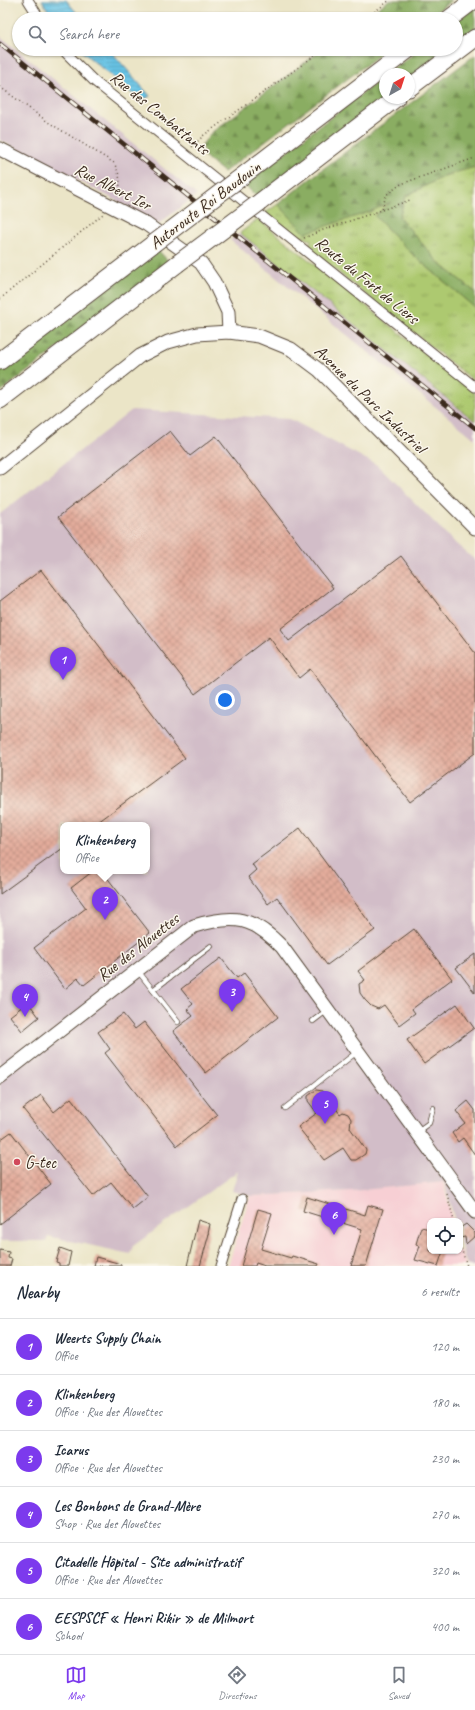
<!DOCTYPE html>
<meta charset="utf-8">
<style>
body{margin:0;font-family:Caveat,sans-serif;background:#f2f2f3;color:#1f2937}
.controls{position:absolute;right:12px;bottom:12px;display:grid;overflow:hidden;border-radius:8px;box-shadow:0 1px 3px #0004}
.controls button{width:36px;height:36px;display:grid;place-items:center;padding:0;border:0;border-bottom:1px solid #e0e1e3;background:#fff;color:#1f2937;font:20px sans-serif}
.compass{position:absolute;left:379px;top:68px;width:36px;height:36px;border-radius:50%;background:#fff;box-shadow:0 1px 3px #0004;rotate:39deg}
.you{position:absolute;left:225px;top:700px;width:14px;height:14px;margin:-10px;border:3px solid #fff;border-radius:50%;background:#1a73e8;box-shadow:0 0 0 6px #1a73e833}
.badge{display:grid;place-items:center;width:26px;height:26px;border-radius:50%;background:#7c3aed;color:#fff;font-size:13px;font-weight:700}
.pin{position:absolute;translate:-50% -33px;filter:drop-shadow(0 1px 2px #0008)}
.pin::after{content:'';position:absolute;top:21px;width:14px;height:12px;background:inherit;clip-path:polygon(0 0,100% 0,50% 100%)}
.popup{position:absolute;left:60px;top:822px;width:90px;height:52px;box-sizing:border-box;display:grid;place-content:center;border-radius:8px;background:#fff;filter:drop-shadow(0 1px 3px #0005);font-size:13px;white-space:nowrap;color:#747a83}
.popup b{font-size:15px;color:#1f2937}
.popup::after{content:'';position:absolute;left:50%;top:100%;margin-left:-8px;border:8px solid transparent;border-top-color:#fff}
.list{margin:0;padding:0;list-style:none}
h2{display:flex;justify-content:space-between;align-items:center;height:52px;margin:0;padding:0 16px;font-size:17px}
h2 small{font-size:13px;font-weight:400;color:#747a83}
.list li{display:grid;grid-template-columns:26px 1fr auto;gap:12px;align-items:center;box-sizing:border-box;height:56px;padding:0 16px;border-top:1px solid #e0e1e3}
.list b{display:block;font-size:15px;white-space:nowrap}
.list p{margin:0;font-size:13px;white-space:nowrap;color:#747a83}
.list em{font-size:13px;font-style:normal;color:#747a83}
.icon{flex:none;width:22px;height:22px;fill:none;stroke:currentColor;stroke-width:2;stroke-linecap:round;stroke-linejoin:round}
.map{position:relative;flex:none;width:475px;height:1266px;overflow:hidden}
.search{position:absolute;background:#fff;box-shadow:0 1px 3px #0004;left:12px;right:12px;top:12px;height:44px;display:flex;align-items:center;gap:10px;box-sizing:border-box;padding:0 14px;border-radius:22px;color:#747a83;font-size:15px}
.sheet{height:388px;background:#fff}
nav{display:flex;justify-content:space-around;align-items:center;box-sizing:border-box;height:56px;border-top:1px solid #e0e1e3;background:#fff;font-size:11px;color:#747a83}
nav a{display:grid;justify-items:center;gap:2px}
nav .on{color:#7c3aed}
.map>svg:first-child{display:block}
</style>
<div class="map">
<svg width="475" height="1266" viewBox="0 0 475 1266">
<defs>
<pattern id="grass-tufts" width="24" height="20" patternUnits="userSpaceOnUse"><rect width="24" height="20" fill="#adc96f"/><path d="M3 7l-1-3M5 7V3M7 7l1-3M15 17l-1-3M17 17v-4M19 17l1-3" fill="none" stroke="#8ea35b"/></pattern>
<pattern id="forest-firs" width="22" height="20" patternUnits="userSpaceOnUse"><rect width="22" height="20" fill="#8aad62"/><path d="M5 1l3.5 6h-7zM16 11l3.5 6h-7z" fill="#728d50"/></pattern>
<pattern id="water-rules" width="6" height="5" patternUnits="userSpaceOnUse"><rect width="6" height="5" fill="#68c4e6"/><path d="M0 2.5h6" fill="none" stroke="#579fba"/></pattern>
<pattern id="building-cross-hatch" width="8" height="8" patternUnits="userSpaceOnUse"><rect width="8" height="8" fill="#e3ac9b"/><path d="M0 0l8 8M0 8l8-8" fill="none" stroke="#b98c7e"/></pattern>
</defs>
<rect width="100%" height="100%" fill="#fbf7ec"/>
<filter id="ink" filterUnits="userSpaceOnUse"><feTurbulence type="fractalNoise" baseFrequency=".025" numOctaves="2"/><feDisplacementMap in="SourceGraphic" scale="8" xChannelSelector="R" yChannelSelector="G"/><feConvolveMatrix kernelMatrix="1 2 1 2 8 2 1 2 1" color-interpolation-filters="sRGB"/></filter>
<filter id="wash" filterUnits="userSpaceOnUse"><feTurbulence type="fractalNoise" baseFrequency=".012" numOctaves="4" result="noise"/><feDisplacementMap in="SourceGraphic" scale="16" xChannelSelector="R" yChannelSelector="G"/><feGaussianBlur stdDeviation="0.9" result="paint"/><feColorMatrix in="noise" values="0 0 0 0 0 0 0 0 0 0 0 0 0 0 0 0 0 1.4 0 .05"/><feComposite in="paint" operator="in"/></filter>
<g filter="url(#wash)">
<rect width="100%" height="100%" fill="#ebe5c7"/>
<path fill="#f7cfd4" d="M443,1182L453,1221H430V1251H460V1248L466,1266H228L250,1196L351,1191Z"/>
<g fill="#d2bdc8" fill-rule="evenodd">
<path d="M0,36L197,195L157,225L117,201L0,140Z"/>
<path d="M240,233L475,421V439L230,240Z"/>
<path d="M132,410L290,419L377,465L455,543L475,560V1266H468L465,1260L460,1241V1221H455L444,1182L351,1191L250,1196L232,1191L238,1171L133,1246L130,1254L48,1236L46,1241H0V514ZM63,825H147V871H63Z"/>
</g>
<g fill="url(#grass-tufts)" stroke="#747a46">
<path d="M475,167V292L439,263L399,217L406,196L446,175Z"/>
<path d="M393,200L375,216L411,253L475,308V382L308,248L311,240L293,235L265,213L278,204L305,232L369,212Z"/>
<path d="M258,219L475,393V421L240,233Z"/>
</g>
<g fill="url(#forest-firs)" stroke="#626c40">
<path d="M389,0H452L427,19H363Z"/>
<path d="M475,7V30L456,44V21Z"/>
<path d="M323,49H387L224,172L205,157L202,145L211,133Z"/>
<path d="M420,49H450L409,80V74H387Z"/>
<path d="M475,55V167L446,175L406,196L399,217L439,263L475,292V308L411,253L375,216L391,202L369,212L305,233L278,204C342,153 409,105 475,55Z"/>
<path d="M385,76V98L257,197L244,184Z"/>
<path d="M157,249L170,263L0,392V369Z"/>
</g>
<g fill="url(#water-rules)" stroke="#527782">
<path d="M42,0H66L82,19H53Z"/>
<path d="M79,49H109L150,96L141,101Z"/>
</g>
<g id="blocks">
<g fill="url(#building-cross-hatch)">
<path d="M170,431L190,456L216,436L333,588L280,629L289,641L401,556L475,653V753L410,802L310,669L299,678L269,637L195,694L58,517Z"/>
<path d="M41,570L185,758L94,825H63V848L0,894V601Z"/>
<path d="M300,828L375,930L327,965L277,897L268,904L248,877L256,870L252,864Z"/>
<path d="M93,871H102L150,933L84,985L78,978L65,989L34,948L86,908L71,888Z"/>
<path d="M414,929L452,979L412,1009L415,1013L399,1025L384,1005L378,1009L371,1006L365,1000L360,993L359,984L365,980L358,971Z"/>
<path d="M475,954V993L456,968Z"/>
<path d="M221,958L237,978L244,973L278,1017L206,1073L173,1031L193,1016L187,1009L193,1004L181,989Z"/>
<path d="M28,1002L39,1017L22,1031L10,1016Z"/>
<path d="M457,1004L474,1028L424,1064L407,1040Z"/>
<path d="M123,1014L135,1029L144,1022L217,1115L177,1146L105,1053L110,1049L98,1032Z"/>
<path d="M316,1090L323,1091L340,1114L343,1112L348,1114L351,1119L350,1128L366,1150L365,1154L356,1160H351L343,1148L324,1160L298,1127L317,1113L308,1101V1096Z"/>
<path d="M41,1095L54,1112L71,1098L148,1197L133,1209L111,1182L93,1196L23,1109Z"/>
<path d="M468,1101L475,1110V1155L463,1138L458,1142L452,1133L465,1123L456,1111Z"/>
<path d="M11,1132L51,1184L0,1224V1140Z"/>
<path d="M307,1197L365,1215L368,1205L383,1209L366,1266H351L362,1229L303,1211Z"/>
<path d="M258,1209L272,1213L261,1249L291,1258L292,1256L319,1264L318,1266H265L256,1263L255,1266H241Z"/>
<path d="M198,1220L210,1224L208,1234H209L200,1266H187Z"/>
<path d="M466,1224L475,1233V1236L466,1244L465,1237L460,1238V1228Z"/>
<path d="M421,1227L430,1229V1251H443L438,1266L415,1260L420,1246L416,1244Z"/>
<path d="M60,1248L71,1252L68,1266H59V1263L56,1262Z"/>
<path d="M0,1250L9,1252L8,1258L12,1259L10,1266H0Z"/>
<path d="M96,1257L121,1264V1266H94Z"/>
</g>
</g>
</g>
<g filter="url(#ink)">
<use href="#blocks" fill-opacity="0" stroke="#554637" stroke-width="1"/>
<g fill="none" stroke-linecap="round" stroke-linejoin="round">
<g stroke="#554637" stroke-width="6">
<g id="lane">
<path d="M138,971L178,1022"/>
<path d="M153,990L211,946"/>
<path d="M313,1021L326,1011"/>
<path d="M285,1108L357,1052"/>
<path d="M418,1131L429,1123L433,1108"/>
</g>
</g>
<g stroke="#554637" stroke-width="11">
<g id="street">
<path d="M28,0L40,19"/>
<path d="M62,49L94,81L475,387"/>
<path d="M221,1266L242,1199"/>
</g>
</g>
<g stroke="#554637" stroke-width="15">
<g id="secondary">
<path d="M0,149L146,224L201,263L214,282L228,312L229,332"/>
<path d="M0,468L140,356L168,342L197,334L229,332L259,336L291,349L319,370L475,528"/>
<path d="M0,1077L194,926C235,914 253,917 282,947L475,1212"/>
</g>
</g>
<g stroke="#554637" stroke-width="19">
<g id="highway">
<path d="M449,19L474,0"/>
<path d="M409,88L475,38"/>
<path d="M236,181L409,49"/>
<path d="M260,202L396,98"/>
<path d="M0,361L153,244"/>
<path d="M0,400L177,264"/>
</g>
</g>
<g stroke="#554637" stroke-width="1.5" stroke-dasharray="1 3" stroke-linecap="butt">
<path d="M365,19L390,0"/>
<path d="M0,87L48,122L114,163C120,175 122,183 117,196"/>
<path d="M192,147L204,135L324,49"/>
<path d="M382,210L410,200"/>
<path d="M304,238L323,230L382,210L386,195L401,184L475,158"/>
<path d="M0,299L103,214"/>
<path d="M447,1194L454,1221"/>
<path d="M460,1245L467,1266"/>
</g>
<use href="#lane" stroke="#fff" stroke-width="4.5"/>
<use href="#street" stroke="#fff" stroke-width="9"/>
<use href="#secondary" stroke="#fff" stroke-width="13"/>
<use href="#highway" stroke="#fff" stroke-width="17"/>
<g stroke="#3b2a1e" stroke-width="4.5">
<path id="rail" d="M0,44L475,428"/>
</g>
<use href="#rail" stroke="#fbf7ec" stroke-width="3" stroke-dasharray="9" stroke-linecap="butt"/>
<g stroke="#554637" stroke-width="19" stroke-linecap="butt">
<g id="highway-bridge">
<path d="M153,244L236,181"/>
<path d="M177,264L260,202"/>
</g>
</g>
<use href="#highway-bridge" stroke="#fff" stroke-width="17"/>
</g>
</g>
<circle fill="#d1495b" stroke="#fbf7ec" stroke-width="1.5" cx="17" cy="1162" r="4"/>
<g text-anchor="middle" dominant-baseline="central" stroke-width="3" stroke-linejoin="round" paint-order="stroke">
<g font-size="17" fill="#3b2a1e" stroke="#fbf7ec">
<text transform="translate(160 113) rotate(39)">Rue des Combattants</text>
<text transform="translate(113 187) rotate(27)">Rue Albert Ier</text>
<text transform="translate(205 205) rotate(-37)">Autoroute Roi Baudouin</text>
<text transform="translate(367 280) rotate(39)">Route du Fort de Liers</text>
<text transform="translate(370 399) rotate(44)">Avenue du Parc Industriel</text>
<text transform="translate(138 947) rotate(-38)">Rue des Alouettes</text>
</g>
<g font-size="17" fill="#3b2a1e" stroke="#fbf7ec" text-anchor="start">
<text x="25" y="1162">G-tec</text>
</g>
</g>
</svg>
<div class="controls">
<button><svg class="icon" aria-label="locate" viewBox="0 0 24 24"><circle cx="12" cy="12" r="6"/><path d="M12 2v4M12 18v4M2 12h4M18 12h4"/></svg></button>
</div>
<svg class="compass" viewBox="-18 -18 36 36"><path d="M0-13l5 13h-10z" fill="#e53935"/><path d="M0 13l5-13h-10z" fill="#747a83"/></svg>
<div class="you"></div>
<div class="pin badge" style="left:63px;top:680px">1</div>
<div class="pin badge" style="left:105px;top:920px">2</div>
<div class="popup"><b>Klinkenberg</b>Office</div>
<div class="pin badge" style="left:232px;top:1012px">3</div>
<div class="pin badge" style="left:25px;top:1017px">4</div>
<div class="pin badge" style="left:325px;top:1124px">5</div>
<div class="pin badge" style="left:334px;top:1235px">6</div>
<div class="search"><svg class="icon" aria-label="search" viewBox="0 0 24 24"><circle cx="10" cy="10" r="6"/><path d="M15 15l6 6"/></svg>Search here</div>
</div>
<section class="sheet">
<h2>Nearby<small>6 results</small></h2>
<ul class="list">
<li><span class="badge">1</span><div><b>Weerts Supply Chain</b><p>Office</p></div><em>120 m</em></li>
<li><span class="badge">2</span><div><b>Klinkenberg</b><p>Office · Rue des Alouettes</p></div><em>180 m</em></li>
<li><span class="badge">3</span><div><b>Icarus</b><p>Office · Rue des Alouettes</p></div><em>230 m</em></li>
<li><span class="badge">4</span><div><b>Les Bonbons de Grand-Mère</b><p>Shop · Rue des Alouettes</p></div><em>270 m</em></li>
<li><span class="badge">5</span><div><b>Citadelle Hôpital - Site administratif</b><p>Office · Rue des Alouettes</p></div><em>320 m</em></li>
<li><span class="badge">6</span><div><b>EESPSCF « Henri Rikir » de Milmort</b><p>School</p></div><em>400 m</em></li>
</ul>
</section>
<nav>
<a class="on"><svg class="icon" aria-label="map" viewBox="0 0 24 24"><path d="M3 6l6-2 6 2 6-2v14l-6 2-6-2-6 2zM9 4v14M15 6v14"/></svg>Map</a>
<a><svg class="icon" aria-label="directions" viewBox="0 0 24 24"><path d="M12 3l9 9-9 9-9-9zM9 14v-3h6M13 9l2 2-2 2"/></svg>Directions</a>
<a><svg class="icon" aria-label="saved" viewBox="0 0 24 24"><path d="M7 4h10v16l-5-4-5 4z"/></svg>Saved</a>
</nav>
